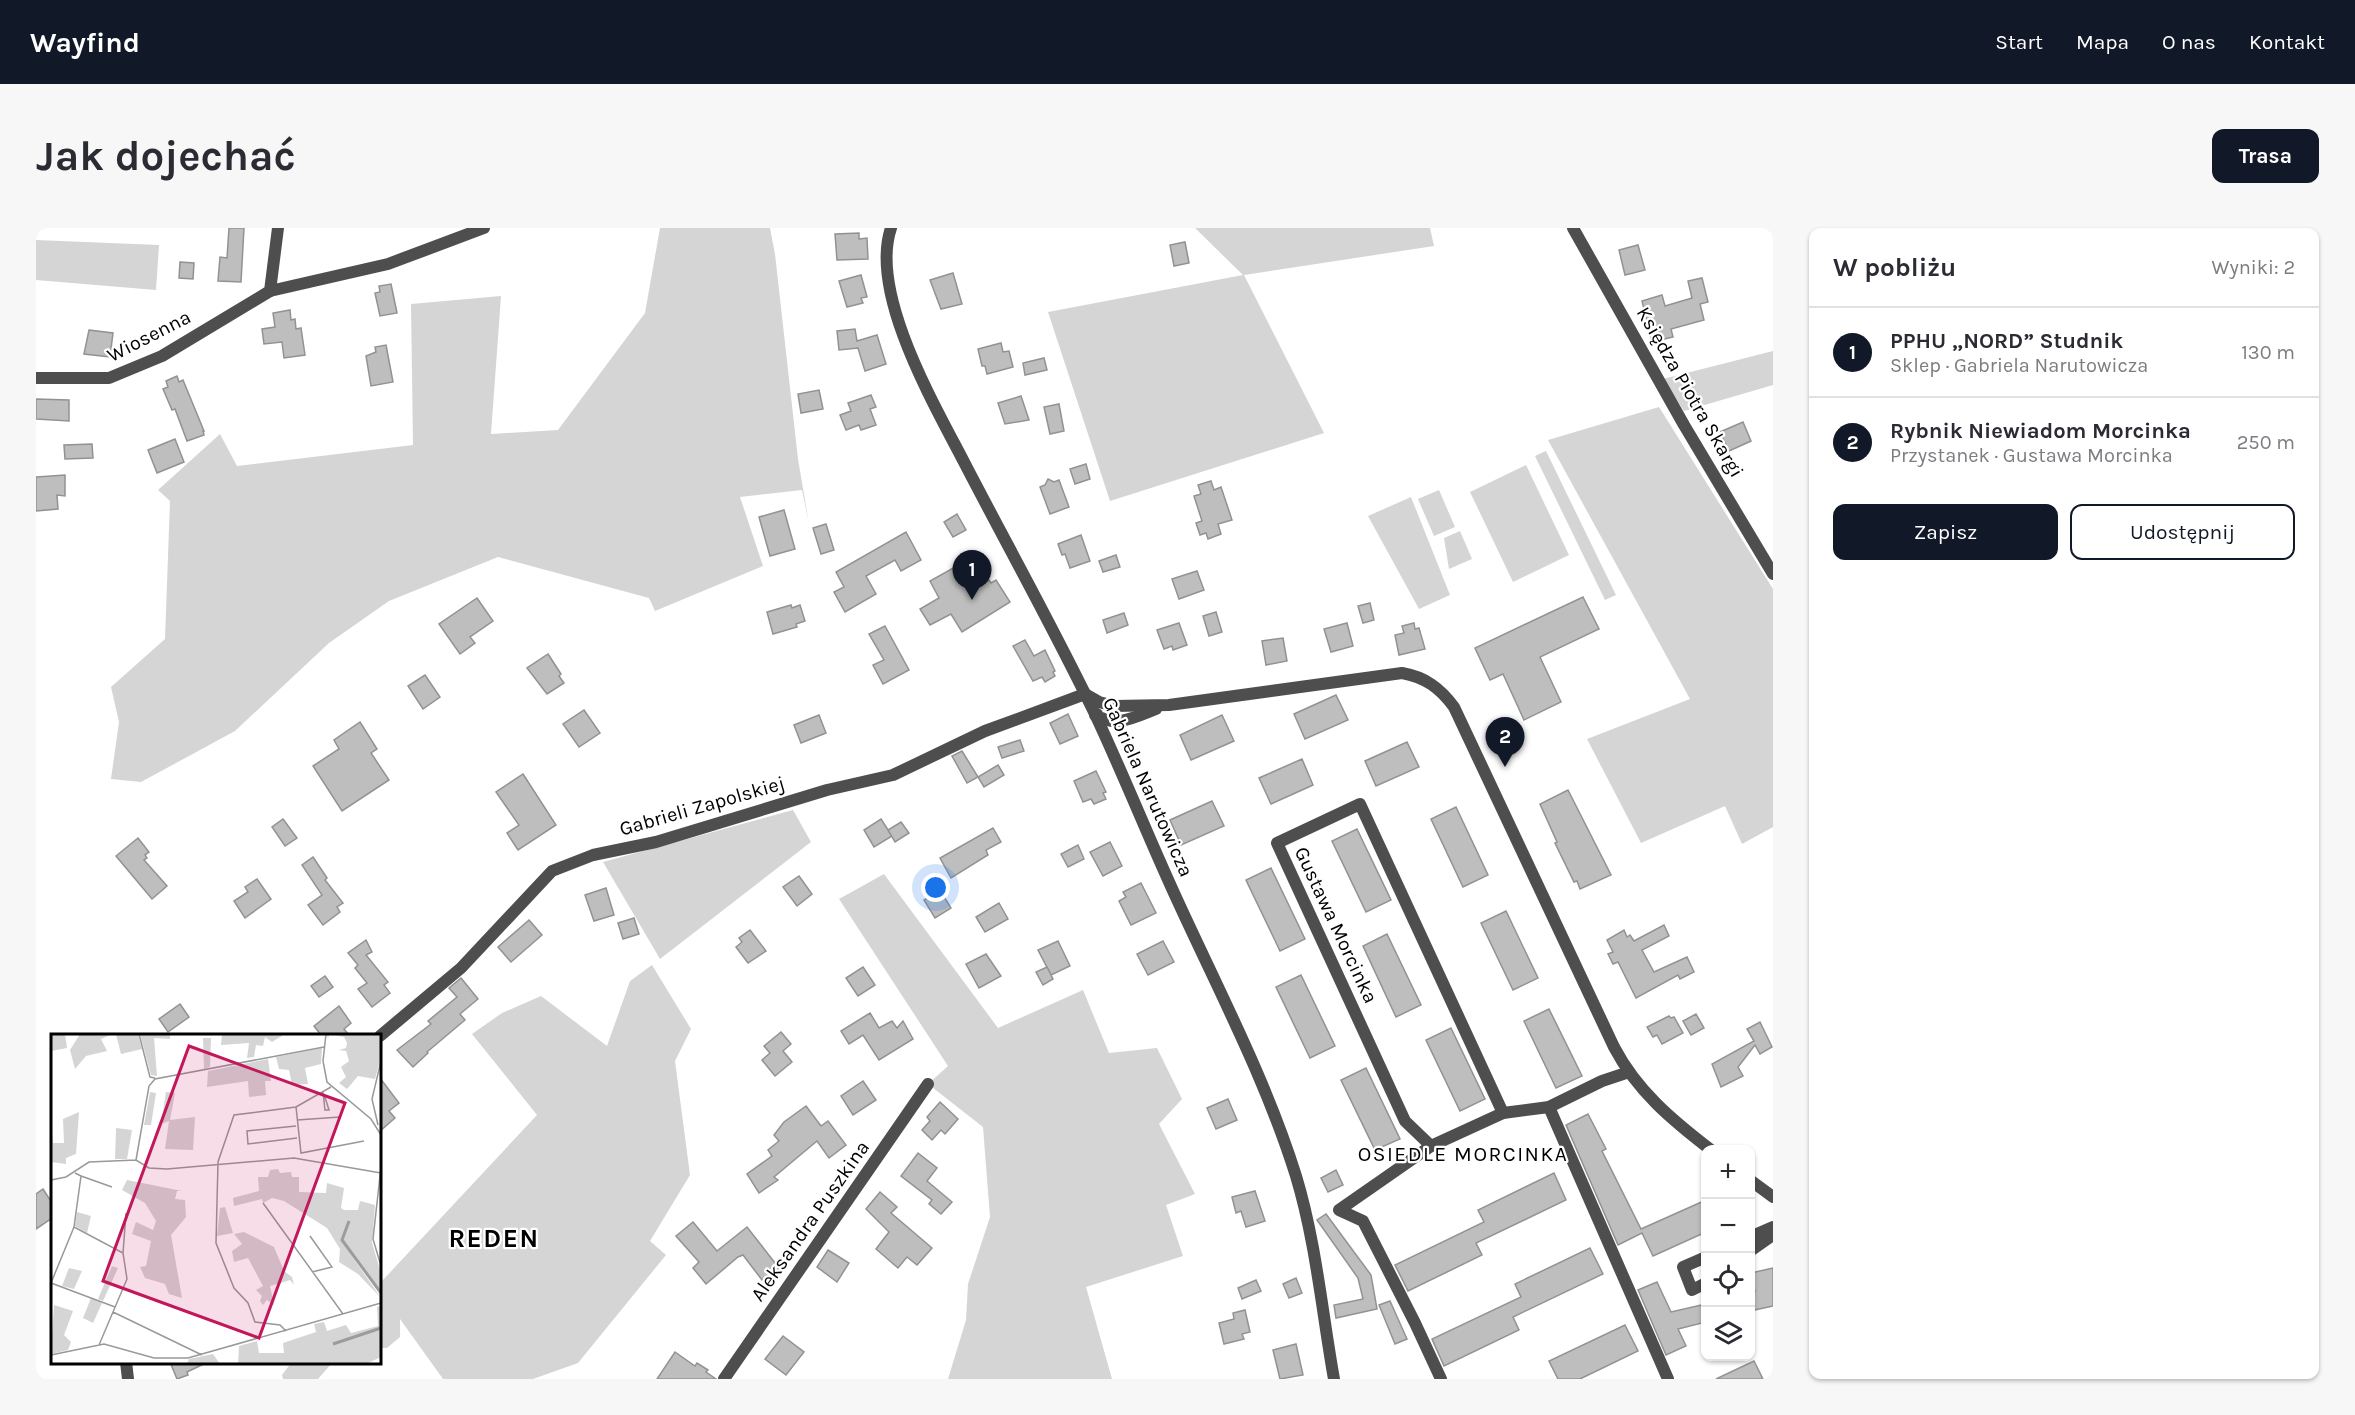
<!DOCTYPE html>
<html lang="pl">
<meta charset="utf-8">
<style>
body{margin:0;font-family:Karla,sans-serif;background:#f7f7f7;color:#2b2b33}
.controls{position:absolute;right:18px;bottom:18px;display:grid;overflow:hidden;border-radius:12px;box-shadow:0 2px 4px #0004}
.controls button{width:54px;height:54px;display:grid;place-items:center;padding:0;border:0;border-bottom:2px solid #e1e1e2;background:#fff;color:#2b2b33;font:30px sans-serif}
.you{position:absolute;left:900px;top:660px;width:21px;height:21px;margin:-15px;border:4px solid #fff;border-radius:50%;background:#1a73e8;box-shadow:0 0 0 9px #1a73e833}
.badge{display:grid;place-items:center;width:39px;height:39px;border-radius:50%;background:#111827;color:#fff;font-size:20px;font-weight:700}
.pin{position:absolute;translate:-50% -50px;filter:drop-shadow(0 2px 3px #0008)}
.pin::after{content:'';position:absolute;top:32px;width:21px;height:18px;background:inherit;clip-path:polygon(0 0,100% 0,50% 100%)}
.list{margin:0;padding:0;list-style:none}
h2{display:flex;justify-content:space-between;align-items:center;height:78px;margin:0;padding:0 24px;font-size:26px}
h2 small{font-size:20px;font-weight:400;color:#7c7c81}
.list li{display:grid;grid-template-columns:39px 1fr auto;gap:18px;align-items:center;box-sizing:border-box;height:90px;padding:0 24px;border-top:2px solid #e1e1e2}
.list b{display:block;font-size:22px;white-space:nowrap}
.list p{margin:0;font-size:20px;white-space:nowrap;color:#7c7c81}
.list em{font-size:20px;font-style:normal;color:#7c7c81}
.actions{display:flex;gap:12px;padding:18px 24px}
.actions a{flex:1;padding:14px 0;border:2px solid #111827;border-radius:12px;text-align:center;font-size:21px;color:#111827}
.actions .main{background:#111827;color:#fff}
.icon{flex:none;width:33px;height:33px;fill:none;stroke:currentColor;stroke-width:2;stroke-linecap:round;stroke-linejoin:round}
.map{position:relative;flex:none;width:1737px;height:1151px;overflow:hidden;border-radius:12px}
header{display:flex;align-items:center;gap:36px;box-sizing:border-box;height:84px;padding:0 30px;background:#111827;color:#fff}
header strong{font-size:28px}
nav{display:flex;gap:33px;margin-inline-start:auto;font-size:21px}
.intro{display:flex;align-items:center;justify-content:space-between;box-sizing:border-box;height:144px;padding:0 36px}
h1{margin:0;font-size:42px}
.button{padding:15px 27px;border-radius:12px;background:#111827;color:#fff;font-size:21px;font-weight:700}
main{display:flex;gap:36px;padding:0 36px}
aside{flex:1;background:#fff;border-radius:12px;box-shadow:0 2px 4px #0004}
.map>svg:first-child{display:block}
</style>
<header>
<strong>Wayfind</strong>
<nav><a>Start</a><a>Mapa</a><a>O nas</a><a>Kontakt</a></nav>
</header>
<div class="intro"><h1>Jak dojechać</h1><a class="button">Trasa</a></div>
<main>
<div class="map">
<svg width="1737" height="1151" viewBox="0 0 1737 1151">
<rect width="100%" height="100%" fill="#fff"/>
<g fill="#d5d5d5">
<path d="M624,0H734L739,26L762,231L773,296L766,262L704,269L727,338L619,383L613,370L462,329L353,373L293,415L199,503L105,554L75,551L83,494L75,459L129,411L134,273L122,262L184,206L201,238L377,217L375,76L465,68L455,206L522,202L609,85Z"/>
<path d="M1159,0H1394L1398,18L1208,47L1288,205L1074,273L1012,84L1207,47Z"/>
<path d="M0,12L123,17L120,62L0,52Z"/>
<path d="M1737,123V157L1648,183L1627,151Z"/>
<path d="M1623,179L1737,361V599L1706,616L1689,578L1605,615L1551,511L1654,471L1512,212Z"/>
<path d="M1510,223L1580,367L1569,372L1499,228Z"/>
<path d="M1490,237L1533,327L1477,354L1434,264Z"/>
<path d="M1403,262L1419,299L1398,308L1382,271Z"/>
<path d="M1375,269L1414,367L1383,381L1332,288Z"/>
<path d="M1424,303L1436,331L1413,341L1408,310Z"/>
<path d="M757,582L775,614L624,731L567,634Z"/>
<path d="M848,646L962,800L1047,762L1073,825L1121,820L1146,871L1123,896L1159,966L1130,977L1147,1028L1050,1059L1076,1151H912L930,1092L932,1056L954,989L947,899L892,856L912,838L803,671Z"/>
<path d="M616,737L655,801L639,833L654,947L614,1013L630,1027L542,1135L497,1151H407L364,1091V1109L351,1120H344V1047L346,1053L501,887L436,806L466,785L505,768L571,818L594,753Z"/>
<path d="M255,1135V1134L296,1135L282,1151H247L246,1147Z"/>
</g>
<g fill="#bebebe" stroke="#929292" stroke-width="1.5">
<path d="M193,0H208L205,54L182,53L184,29L191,30Z"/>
<path d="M823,5V11L831,10L832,31L801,32L799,6Z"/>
<path d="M1149,14L1153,35L1138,38L1134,17Z"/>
<path d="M1602,17L1609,42L1589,47L1583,22Z"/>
<path d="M144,34L158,35L157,51L143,50Z"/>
<path d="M917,45L926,76L905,81L894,52Z"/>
<path d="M825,47L831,69L825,70L827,75L811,79L803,53Z"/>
<path d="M1666,50L1672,74L1664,76L1668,92L1635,101L1637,109L1616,114L1606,73L1626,67L1629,78L1656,70L1652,53Z"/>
<path d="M355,56L361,85L344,88L339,65L344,64L343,58Z"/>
<path d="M254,82L255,92L259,91L260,101L265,100L269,127L248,130L246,114L228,116L226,101L239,99L237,85Z"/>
<path d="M819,101L821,113L841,107L850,136L829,143L822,120L803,122L801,103Z"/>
<path d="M53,102L77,105L74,129L48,126Z"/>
<path d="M965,115L967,124L973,123L977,139L951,146L949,138H946L942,121Z"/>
<path d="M350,117L357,154L335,158L330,128L340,124L339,119Z"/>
<path d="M1008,130L1011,142L989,147L987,135Z"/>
<path d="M141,148L143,154L147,152L168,203H167L168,207L151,213L139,181L136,182L127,161L132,159L130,153Z"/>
<path d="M783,162L787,181L765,185L762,166Z"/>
<path d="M835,167L840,179L834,181L840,197L825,202L823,197L810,202L804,187L815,183L812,175Z"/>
<path d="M985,168L993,192L969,196L962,175Z"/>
<path d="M0,171L33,172V193L0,191Z"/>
<path d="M1023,176L1028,203L1014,206L1008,179Z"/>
<path d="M1707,194L1715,213L1693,223L1684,204Z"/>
<path d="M139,211L148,234L121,245L112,222Z"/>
<path d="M56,216L57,230L29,231L28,217Z"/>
<path d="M1050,236L1054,251L1039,256L1034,241Z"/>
<path d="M29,247V268L21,267L22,281L0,283V249Z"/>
<path d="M1012,251L1018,254L1023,252L1033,279L1014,286L1004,259L1009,257Z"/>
<path d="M1175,253L1178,262L1185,259L1196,292L1182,296L1185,306L1172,311L1170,305L1164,307L1160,295L1166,293L1158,268L1165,266L1162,257Z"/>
<path d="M748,282L759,321L734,328L723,289Z"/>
<path d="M921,286L930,302L917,309L908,294Z"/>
<path d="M790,296L798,322L785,326L777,300Z"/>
<path d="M870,304L885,332L865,343L859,332L830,348L840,366L809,384L798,364L808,359L800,344Z"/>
<path d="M1045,307L1054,333L1034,340L1029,326L1026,327L1022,316Z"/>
<path d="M1080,327L1084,339L1067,344L1063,333Z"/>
<path d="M919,339L934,364L953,352L955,355L960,352L974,374L926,404L915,386L894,397L884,381L903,370L894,353Z"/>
<path d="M1161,343L1168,362L1143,371L1136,351Z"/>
<path d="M1547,369L1563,401L1504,429L1525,474L1488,492L1467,446L1454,452L1439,420Z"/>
<path d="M441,370L457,393L434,409L439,415L424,426L403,396Z"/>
<path d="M1334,375L1338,392L1327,395L1322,378Z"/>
<path d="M755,377L756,380L764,377L769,393L760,396L761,399L737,406L731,384Z"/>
<path d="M1180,384L1186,404L1173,408L1167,388Z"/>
<path d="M1088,385L1092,397L1071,405L1067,392Z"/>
<path d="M1143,395L1151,417L1137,422L1136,418L1128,421L1121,402Z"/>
<path d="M1311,395L1317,418L1295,424L1288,401Z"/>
<path d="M1378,395L1379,401L1383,400L1389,421L1363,427L1359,407L1368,405L1366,398Z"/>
<path d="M849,398L873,442L847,456L837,437L848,432L833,406Z"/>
<path d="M1247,410L1251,433L1230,437L1226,413Z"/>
<path d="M989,412L998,428L1009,422L1019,443L1017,444L1019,448L1009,454L1006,449L997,453L977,418Z"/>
<path d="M512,426L525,446L523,448L528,455L511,466L491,440Z"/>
<path d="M389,447L404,469L387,481L372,458Z"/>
<path d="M1300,467L1312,492L1269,511L1258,486Z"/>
<path d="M548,482L564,505L543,519L527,496Z"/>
<path d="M1032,486L1042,508L1024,516L1014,495Z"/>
<path d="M783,487L790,505L765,515L758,497Z"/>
<path d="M1186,487L1198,513L1155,532L1144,507Z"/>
<path d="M324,494L341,521L335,525L353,552L306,583L277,538L303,521L298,512Z"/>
<path d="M984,512L988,523L966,530L962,519Z"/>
<path d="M1371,514L1383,539L1340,558L1329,533Z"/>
<path d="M926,523L942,549L931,555L916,528Z"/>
<path d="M1266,531L1277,557L1235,576L1223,550Z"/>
<path d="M962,537L968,547L948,559L942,549Z"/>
<path d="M1060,543L1070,564L1067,565L1070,571L1058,576L1055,571L1047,574L1038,553Z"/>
<path d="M487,546L520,597L482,622L471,605L483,597L460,564Z"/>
<path d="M1532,562L1575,647L1544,661L1541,653L1538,654L1519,615L1521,614L1504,576Z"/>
<path d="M1176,573L1188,598L1145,617L1134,592Z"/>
<path d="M1420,579L1452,647L1427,659L1395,591Z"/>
<path d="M247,591L261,610L249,618L236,599Z"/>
<path d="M845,591L856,608L838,619L828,602Z"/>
<path d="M865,594L873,605L859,614L852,602Z"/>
<path d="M957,600L965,614L950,622L952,627L915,650L904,630Z"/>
<path d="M1321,601L1355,672L1330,684L1296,613Z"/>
<path d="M102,610L113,624L109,627L111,630L108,632L131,658L116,671L80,628Z"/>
<path d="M1074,614L1086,638L1067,648L1054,624Z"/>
<path d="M1042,617L1048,631L1032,639L1025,626Z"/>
<path d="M277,629L291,650L289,652L307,675L301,679L304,684L287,697L272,677L286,667L266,637Z"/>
<path d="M1235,640L1269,711L1244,723L1210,652Z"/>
<path d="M763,648L776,666L761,678L747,659Z"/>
<path d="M221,651L235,671L209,690L198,673L212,664L209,659Z"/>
<path d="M1105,655L1120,685L1095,697L1083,673L1090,669L1087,664Z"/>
<path d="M570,660L578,687L558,693L549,667Z"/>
<path d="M904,662L915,680L899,690L888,672Z"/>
<path d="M963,675L972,691L949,704L940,689Z"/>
<path d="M1470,683L1502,750L1477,762L1445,695Z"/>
<path d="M598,690L603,706L587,711L582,695Z"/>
<path d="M493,692L506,707L475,734L462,719Z"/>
<path d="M1628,697L1633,708L1606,722L1618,744L1651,729L1658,744L1644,751L1642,747L1600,770L1582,734L1577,736L1572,726L1577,724L1571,712L1588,702L1591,709L1594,707L1598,713Z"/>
<path d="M714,702L730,723L712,735L700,719L706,714L703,710Z"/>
<path d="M1351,706L1385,777L1360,789L1327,718Z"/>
<path d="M330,712L336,724L330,727L352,754L348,757L354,765L336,779L322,761L331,755L319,740L322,737L312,725Z"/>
<path d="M1022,713L1034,738L1015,747L1002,722Z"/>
<path d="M1127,713L1138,734L1112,747L1101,726Z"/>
<path d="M950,726L965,748L943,760L930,736Z"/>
<path d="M827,739L839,757L822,768L810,750Z"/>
<path d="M1011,739L1017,751L1007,757L1000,744Z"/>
<path d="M1265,747L1299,818L1274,830L1240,759Z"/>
<path d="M289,748L297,759L283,769L275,758Z"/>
<path d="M425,750L442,771L424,786L429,792L391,824L392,825L377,839L361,822L395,796L392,793L421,769L413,760Z"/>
<path d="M144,776L153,789L132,804L123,791Z"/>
<path d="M303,778L315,795L308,801L313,807H285L278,798Z"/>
<path d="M1513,781L1546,848L1520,860L1488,793Z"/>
<path d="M834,785L843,800L856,793L861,800L867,793L877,811L843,832L827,807L813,816L805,803Z"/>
<path d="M1660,786L1668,800L1655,807L1647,793Z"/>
<path d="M1633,788L1635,790L1638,789L1647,805L1626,816L1621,807L1617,809L1611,799Z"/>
<path d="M1724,794L1736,819L1724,826L1719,817L1702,839L1707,848L1685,859L1676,836L1718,813L1711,801Z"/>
<path d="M1415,800L1449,871L1424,883L1390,812Z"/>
<path d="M745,804L755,816L747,823L756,834L739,848L726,832L734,825L728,818Z"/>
<path d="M1330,840L1364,911L1339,922L1305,852Z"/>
<path d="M344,850L363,875L353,883L359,890L344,903Z"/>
<path d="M827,853L840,872L817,887L805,868Z"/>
<path d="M1192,871L1201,892L1180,901L1171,880Z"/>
<path d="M904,874L922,891L909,906L905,902L896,912L886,902L894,893L891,889Z"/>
<path d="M770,878L785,898L792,893L810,917L793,930L781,913L738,949L742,952L723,965L711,946L736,928L732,922L743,913L738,907L748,894Z"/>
<path d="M1552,886L1570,921L1566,923L1605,1001L1670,972V1004L1617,1028L1606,1005L1582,1017L1530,897Z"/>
<path d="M882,925L901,940L891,953L916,974L905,986L893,976L896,972L865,948Z"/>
<path d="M1300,942L1307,957L1292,964L1285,950Z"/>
<path d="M1518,945L1530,972L1440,1015L1446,1027L1372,1063L1359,1037L1448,994L1442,982Z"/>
<path d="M7,961L16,975V990L0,1001V966Z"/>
<path d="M1219,963L1229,993L1210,999L1205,983L1200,985L1196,969Z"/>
<path d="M844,964L861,979L855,985L896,1020L881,1037L871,1029L862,1040L840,1021L853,1004L830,981Z"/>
<path d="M1290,986L1335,1047L1341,1081L1300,1090L1298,1077L1327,1071L1322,1050L1281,992Z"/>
<path d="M657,994L681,1023L711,999L743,1040L726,1052L707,1027L702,1029L670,1056L657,1040L663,1034L640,1008Z"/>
<path d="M1554,1020L1567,1046L1477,1089L1483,1102L1408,1138L1396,1111L1485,1069L1479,1056Z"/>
<path d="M792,1022L813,1035L801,1054L781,1039Z"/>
<path d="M1737,1040V1078L1714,1083V1065L1719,1064L1715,1045Z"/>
<path d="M1260,1050L1266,1065L1253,1070L1247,1056Z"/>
<path d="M1220,1052L1225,1063L1206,1071L1202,1060Z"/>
<path d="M1621,1054L1635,1084L1670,1076V1094L1642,1101L1650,1118L1630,1127L1602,1062Z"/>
<path d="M1354,1073L1371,1111L1359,1116L1343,1077Z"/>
<path d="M1209,1082L1214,1104L1206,1106L1208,1111L1188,1116L1183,1095L1198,1091L1197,1085Z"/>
<path d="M1589,1097L1602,1123L1544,1151H1522L1513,1133Z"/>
<path d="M747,1108L768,1124L750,1147L729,1131Z"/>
<path d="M1260,1116L1267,1147L1244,1151L1237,1122Z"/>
<path d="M639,1124L659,1138L661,1135L672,1142L670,1144L680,1151H621Z"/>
<path d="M1718,1133L1727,1151H1680Z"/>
<path d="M134,1134H172L151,1144L152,1147L141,1151Z"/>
</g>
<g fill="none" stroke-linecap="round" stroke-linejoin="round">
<g stroke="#4e4e4e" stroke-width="12">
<path d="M855,0C833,65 898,176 928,234C971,317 1017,399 1058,484C1088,547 1114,614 1144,678C1185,767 1231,855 1260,948C1280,1014 1286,1084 1298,1151"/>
<path d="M1537,0L1648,197L1737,346"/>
<path d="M234,63L352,36L448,0"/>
<path d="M0,150H73L126,128L234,63L242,0"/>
<path d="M1061,486L1059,487C1081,500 1099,489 1120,481"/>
<path d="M344,808L425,740L516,643L557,627L620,614L791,562L857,547L949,503L1049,466L1063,474L1078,478L1133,477L1366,445C1389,449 1404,460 1418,479L1578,819C1601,863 1636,892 1675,922"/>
<path d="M1513,879L1632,1151"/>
<path d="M1395,918L1369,893L1241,615L1324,576L1467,885"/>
<path d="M1714,952L1737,969"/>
<path d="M1714,1009L1737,999"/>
<path d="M1714,1023L1737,1007"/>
<path d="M1670,1029L1647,1039L1656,1062L1670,1055"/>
<path d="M90,1134L92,1151"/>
<path d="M688,1151L892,856"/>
<path d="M1405,1151L1379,1095L1327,993L1303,982L1395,918L1467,885L1513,879L1566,853L1593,844"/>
</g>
</g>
<g text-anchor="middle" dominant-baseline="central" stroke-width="4.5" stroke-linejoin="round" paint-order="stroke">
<g font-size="20" fill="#000" stroke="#fff">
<text transform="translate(113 108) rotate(-27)">Wiosenna</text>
<text transform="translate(1654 164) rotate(60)">Księdza Piotra Skargi</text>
<text transform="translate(1112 559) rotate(66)">Gabriela Narutowicza</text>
<text transform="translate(666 578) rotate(-16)">Gabrieli Zapolskiej</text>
<text transform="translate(1300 697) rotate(65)">Gustawa Morcinka</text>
<text transform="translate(774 993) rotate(-55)">Aleksandra Puszkina</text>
</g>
<g font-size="21" letter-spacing="1.5" fill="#000" stroke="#fff">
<text x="1427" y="926">OSIEDLE MORCINKA</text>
</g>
<g font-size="26" font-weight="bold" letter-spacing="1.5" fill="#000" stroke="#fff">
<text x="458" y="1010">REDEN</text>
</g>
</g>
<g transform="translate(15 806)">
<rect width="330" height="330" fill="#fff"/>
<path d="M0,0H14L16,14L0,17ZM29,0H61L50,5L56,17L35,22L24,35L19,16ZM65,0H87L91,15L70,20ZM89,0H119V5L103,4L106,42L100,41ZM171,0H234L221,8L214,3L212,12L205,11L203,23L196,24L198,9L170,11ZM276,0H330V23L324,45L307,42L296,55L288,49L295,43L290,33L298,27L295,17L288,16L295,14L296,9L293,3L278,0L277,5ZM152,4H160L159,33L153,35ZM271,14L270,30L254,34L257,50L241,51L238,36L228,35L225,23ZM217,25L220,47H214L215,61L198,63L197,47L156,53L157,37ZM99,58L105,59L100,91H93ZM115,58L124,59L119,86L144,83L142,116L114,115L118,87L110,90ZM28,78L25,120L15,124V130L0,128V89L2,109H13L12,85ZM65,94L81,96L76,125H64ZM227,135L229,139L240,138L241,143H248V158L275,159L276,149L293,154L290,174L293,176H307L309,167L324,171L321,209L330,239V257L298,218L330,264L307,240L288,228L289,215L276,194L233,167L221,164L212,169L211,165L183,172L182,164L208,157L207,143H217L219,136ZM76,146L131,157H126L124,165L134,166L135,183L120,201L131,264L118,260L114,250L94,244L89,233L95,232L100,207L81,200L85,188L102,196L105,187L94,169L71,156ZM174,173L182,199L166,202L169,174ZM26,178L40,182L36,199L24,192ZM193,198L223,213L233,237L241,243L243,251L239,246L219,252L223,271L216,266L212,271L209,267L211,262L205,256L212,252L197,224L183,228L181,217L191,210L183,200ZM61,232L67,234L52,267L47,265ZM18,234L31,237L23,255L11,252ZM40,264L51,269L42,289L32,284ZM3,271L22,277L13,301L20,308L17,316L0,320ZM330,272V323L315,330H187L188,312L206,307L208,319H233L232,309L265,298L263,290L273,288L276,297L295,291L300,299L327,292L326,273ZM162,320L169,330H136L138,325Z" fill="#d5d5d5"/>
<path fill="none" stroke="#9c9c9c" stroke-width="3" d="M298,187L291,206L330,259M282,310L330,294"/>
<path fill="none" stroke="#999" stroke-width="1.5" d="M88,0L99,43L104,44M275,0L272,27L276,48L320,85L330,101M272,58L274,76H278L273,60M245,73L250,119L313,107M246,86L289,83M327,91L321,65L330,27M245,92L196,97L197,110L246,104M85,126L98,52L104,45L273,13M330,133L322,205L330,232M30,142L61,153M0,146L15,143L38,128L85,126L98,134L116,135L243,124L330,139M212,169L292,280M23,193L72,219L76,245L48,311M259,202L281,233L261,238M72,219L75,179M0,249L23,193L30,142L24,139M0,249L64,273M62,278L151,321M235,297L229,291L204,288L197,269L183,254L165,209L167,128L183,81L245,73L280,53M0,321L53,310L103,324H137L330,269"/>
<path fill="#c2185b" fill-opacity="0.15" stroke="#c2185b" stroke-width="3" d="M138,12L294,69L208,304L52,247Z"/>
<rect width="330" height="330" fill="none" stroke="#000" stroke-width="3"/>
</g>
</svg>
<div class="controls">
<button>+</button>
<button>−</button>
<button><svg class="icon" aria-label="locate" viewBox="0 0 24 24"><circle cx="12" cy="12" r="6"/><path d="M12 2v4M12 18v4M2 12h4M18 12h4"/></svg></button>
<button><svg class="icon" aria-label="layers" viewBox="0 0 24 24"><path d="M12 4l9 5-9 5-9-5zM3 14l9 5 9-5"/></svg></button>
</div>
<div class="you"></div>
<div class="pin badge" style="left:936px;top:372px">1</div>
<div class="pin badge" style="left:1469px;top:539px">2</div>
</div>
<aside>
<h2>W pobliżu<small>Wyniki: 2</small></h2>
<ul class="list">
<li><span class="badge">1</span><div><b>PPHU „NORD” Studnik</b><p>Sklep · Gabriela Narutowicza</p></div><em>130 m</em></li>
<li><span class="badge">2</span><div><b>Rybnik Niewiadom Morcinka</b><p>Przystanek · Gustawa Morcinka</p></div><em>250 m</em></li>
</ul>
<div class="actions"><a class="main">Zapisz</a><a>Udostępnij</a></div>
</aside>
</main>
